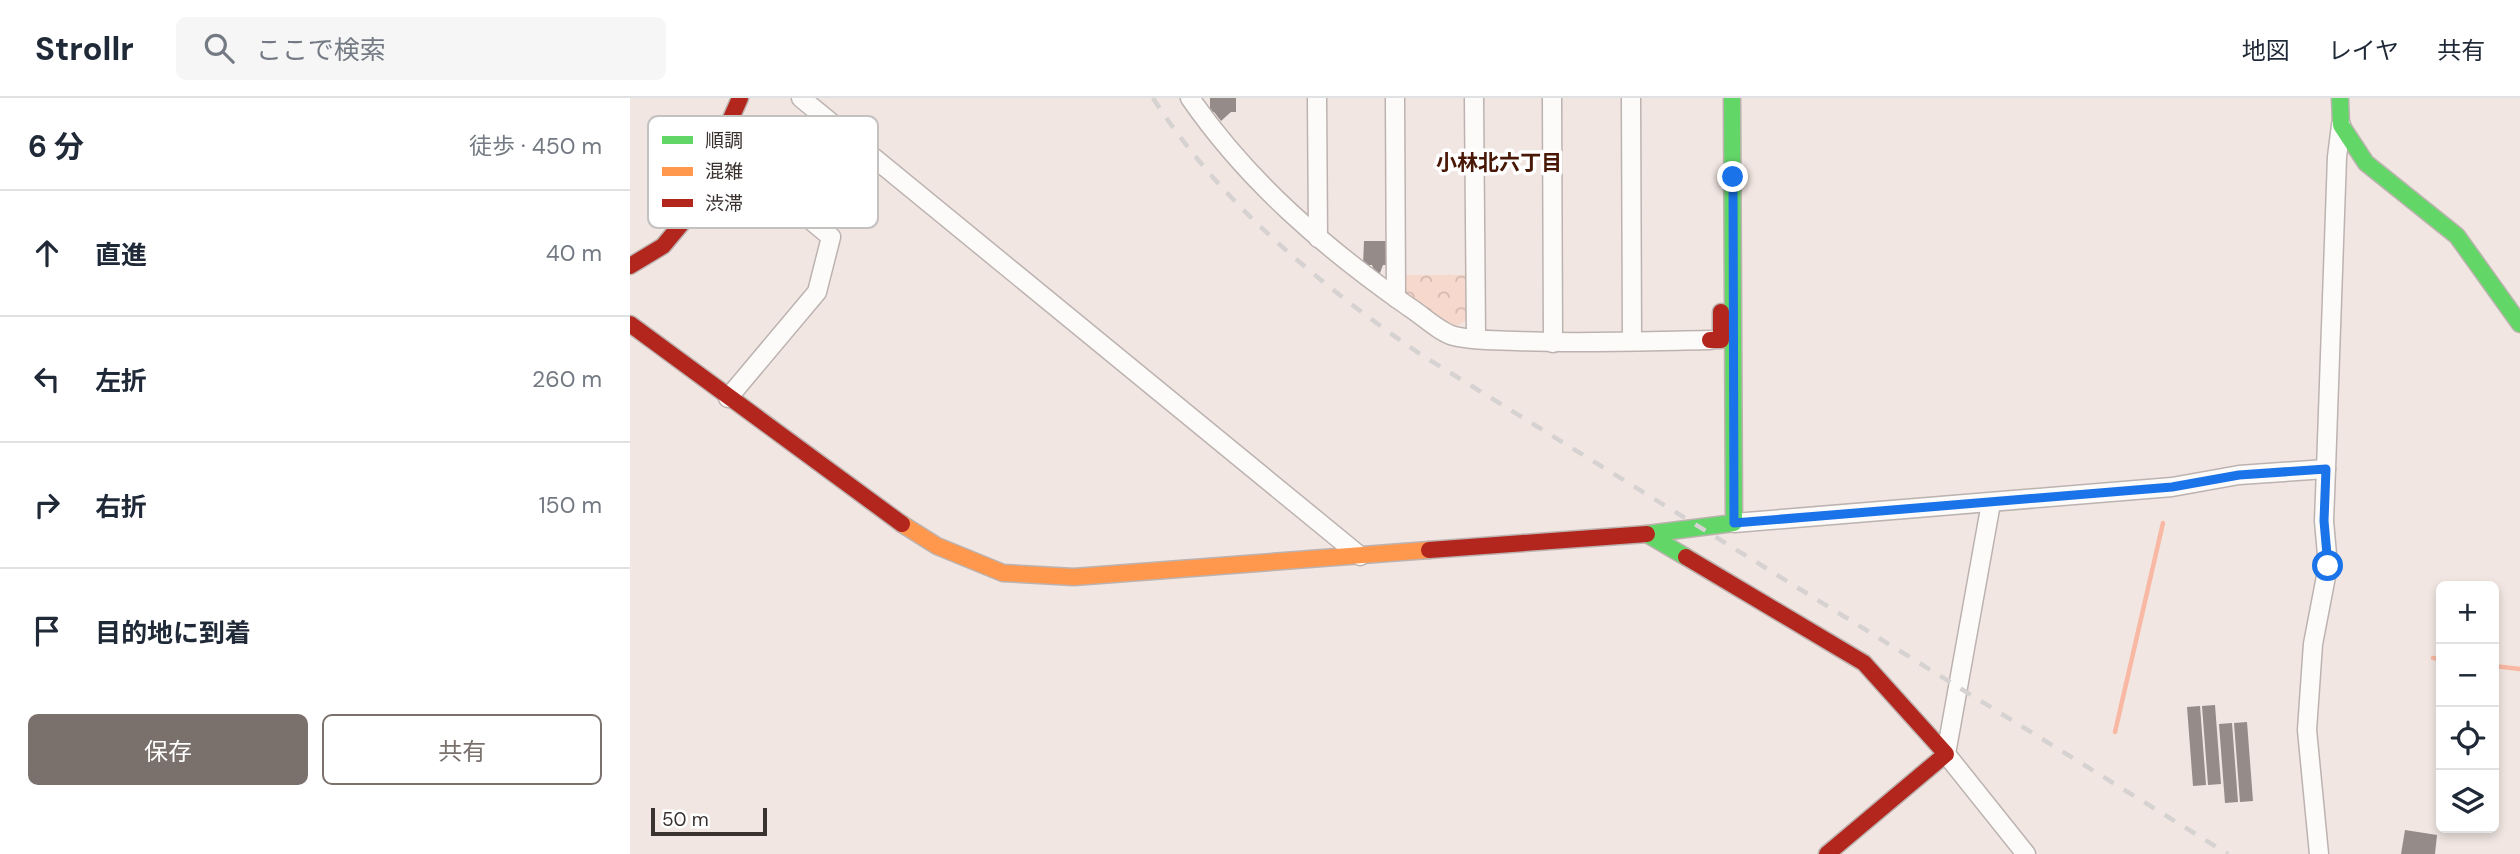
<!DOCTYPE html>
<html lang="ja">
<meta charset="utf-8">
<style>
body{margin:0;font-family:"DM Sans","Noto Sans JP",sans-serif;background:#f6f6f7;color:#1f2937}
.controls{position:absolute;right:21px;bottom:21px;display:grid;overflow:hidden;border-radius:10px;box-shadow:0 4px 10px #0003}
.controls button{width:63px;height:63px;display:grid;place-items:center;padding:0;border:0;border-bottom:2px solid #e0e1e3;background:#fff;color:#1f2937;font:35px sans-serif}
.scale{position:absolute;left:21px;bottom:18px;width:116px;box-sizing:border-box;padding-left:7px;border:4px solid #3a322f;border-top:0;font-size:19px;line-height:24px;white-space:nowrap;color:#3a322f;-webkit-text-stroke:5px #fff;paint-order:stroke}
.stop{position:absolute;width:21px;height:21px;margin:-16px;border:5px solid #1a73e8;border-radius:50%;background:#fff}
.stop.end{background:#1a73e8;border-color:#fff;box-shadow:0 2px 7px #0008}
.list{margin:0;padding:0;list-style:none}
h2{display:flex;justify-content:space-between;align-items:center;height:91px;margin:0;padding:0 28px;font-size:30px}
h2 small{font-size:23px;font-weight:400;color:#747a83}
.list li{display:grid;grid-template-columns:46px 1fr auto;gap:21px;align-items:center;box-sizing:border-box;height:126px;padding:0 28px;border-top:2px solid #e0e1e3}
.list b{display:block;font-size:26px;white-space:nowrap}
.list em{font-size:23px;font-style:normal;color:#747a83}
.actions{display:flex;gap:14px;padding:21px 28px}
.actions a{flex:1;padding:16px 0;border:2px solid #7a716d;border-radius:10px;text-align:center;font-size:24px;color:#7a716d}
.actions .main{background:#7a716d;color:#fff}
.icon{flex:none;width:38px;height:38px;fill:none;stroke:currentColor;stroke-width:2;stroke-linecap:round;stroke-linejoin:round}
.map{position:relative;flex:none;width:1890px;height:756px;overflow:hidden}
header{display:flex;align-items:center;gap:42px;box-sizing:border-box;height:98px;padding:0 35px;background:#fff;border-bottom:2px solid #e0e1e3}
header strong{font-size:33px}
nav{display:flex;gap:38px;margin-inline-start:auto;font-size:24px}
.search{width:490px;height:63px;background:#f6f6f7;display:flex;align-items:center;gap:18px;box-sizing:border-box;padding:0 24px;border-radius:10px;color:#747a83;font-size:26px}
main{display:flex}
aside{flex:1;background:#fff}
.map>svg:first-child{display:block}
</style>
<header>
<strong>Strollr</strong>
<div class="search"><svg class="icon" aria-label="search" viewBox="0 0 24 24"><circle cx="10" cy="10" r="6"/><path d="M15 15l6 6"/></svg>ここで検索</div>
<nav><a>地図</a><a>レイヤ</a><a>共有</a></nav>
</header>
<main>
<aside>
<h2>6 分<small>徒歩 · 450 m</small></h2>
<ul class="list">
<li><svg class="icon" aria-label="ahead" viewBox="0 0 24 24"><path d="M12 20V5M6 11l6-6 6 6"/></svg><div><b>直進</b></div><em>40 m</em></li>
<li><svg class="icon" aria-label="left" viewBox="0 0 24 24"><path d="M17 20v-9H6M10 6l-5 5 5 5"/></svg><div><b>左折</b></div><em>260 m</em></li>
<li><svg class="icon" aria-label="right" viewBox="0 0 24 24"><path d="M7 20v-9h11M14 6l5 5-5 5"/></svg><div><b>右折</b></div><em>150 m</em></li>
<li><svg class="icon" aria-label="arrive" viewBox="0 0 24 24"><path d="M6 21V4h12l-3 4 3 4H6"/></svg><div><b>目的地に到着</b></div></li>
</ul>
<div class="actions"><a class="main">保存</a><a>共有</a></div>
</aside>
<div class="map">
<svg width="1890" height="756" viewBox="0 0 1890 756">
<defs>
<pattern id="park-crowns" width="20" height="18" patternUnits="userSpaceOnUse" patternTransform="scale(1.75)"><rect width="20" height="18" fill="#f6d8cd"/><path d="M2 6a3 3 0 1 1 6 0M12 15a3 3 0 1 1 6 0" fill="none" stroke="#d4bab0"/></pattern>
</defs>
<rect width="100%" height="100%" fill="#f1e6e1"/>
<path fill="url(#park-crowns)" d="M774,177H835L838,222L826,228L784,205L773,196Z"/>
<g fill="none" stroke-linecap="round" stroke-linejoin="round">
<g stroke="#f8b8a3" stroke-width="4.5">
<path d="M1803,560L1811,561"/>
<path d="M1864,568L1890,571"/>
<path d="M1485,634L1533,425"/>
</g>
</g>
<g fill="#958c89">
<path d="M580,0H606V14H601L591,23L584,14H580Z"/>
<path d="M734,143H756V167H753L750,175H745L742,167H733Z"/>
<path d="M1585,607L1591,686L1578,687L1572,608Z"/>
<path d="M1570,608L1576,687L1563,688L1557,609Z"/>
<path d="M1617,624L1623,703L1610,704L1604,625Z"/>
<path d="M1602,625L1608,704L1595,705L1589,626Z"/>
<path d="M1775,732L1807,737L1805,756H1771Z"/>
</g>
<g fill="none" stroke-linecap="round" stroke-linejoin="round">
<g stroke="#bcb3b0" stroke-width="21">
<g id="street">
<path d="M171,0L730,458"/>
<path d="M560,0C618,84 696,151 779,209C792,217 809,234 824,238C844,243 866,242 887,243C951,246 1016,243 1080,242"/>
<path d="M687,0L688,140"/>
<path d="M765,0L766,200"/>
<path d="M844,0L846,241"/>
<path d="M922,0L923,245"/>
<path d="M1001,0L1002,243"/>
<path d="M83,61L143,91L201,139L187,194L98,300"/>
<path d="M1361,405L1316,656L1396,756"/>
<path d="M1104,425L1542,389L1609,377L1696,371"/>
<path d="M1689,756L1677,632L1683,546L1698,468L1694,423L1696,371L1707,59L1711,27"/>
</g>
</g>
<g stroke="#bcb3b0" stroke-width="19">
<g id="fast">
<path d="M1710,0L1711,27L1736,65L1827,138L1890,226"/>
<path d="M1056,459L1017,436L1104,425L1102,0"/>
</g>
</g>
<g stroke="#bcb3b0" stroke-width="19">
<path id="slow" d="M272,426L307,448L373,475L444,479L799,452"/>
</g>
<g stroke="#bcb3b0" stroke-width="19">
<g id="jam">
<path d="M0,168L33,148L58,118L110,0"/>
<path d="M0,226L272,426"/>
<path d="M1080,242H1091V214"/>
<path d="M799,452L1017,436"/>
<path d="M1056,459L1234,565L1316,656L1197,756"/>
</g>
</g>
<use href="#street" stroke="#fdfbfa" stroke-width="18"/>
<use href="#fast" stroke="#63d668" stroke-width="16"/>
<use href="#slow" stroke="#ff974d" stroke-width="16"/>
<use href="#jam" stroke="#b3261e" stroke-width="16"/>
<path stroke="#d6d2d2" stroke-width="4.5" stroke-dasharray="12 12" stroke-linecap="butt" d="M523,0C590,105 689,186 790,256L1598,756"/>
</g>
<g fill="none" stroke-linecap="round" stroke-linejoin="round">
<path stroke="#1a73e8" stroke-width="9" d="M1103,79L1104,425L1542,389L1609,377L1696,371L1694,423L1698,468"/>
</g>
<g text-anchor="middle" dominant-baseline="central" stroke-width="7" stroke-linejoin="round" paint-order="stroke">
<g font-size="21" font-weight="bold" fill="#481706" stroke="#fff">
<text x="869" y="65">小林北六丁目</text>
</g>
</g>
<rect x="18" y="18" width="230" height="112" rx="10" fill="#fff" stroke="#c4c2c1" stroke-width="2"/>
<rect x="32" y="38" width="31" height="8" fill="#63d668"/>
<rect x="32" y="69" width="31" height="9" fill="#ff974d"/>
<rect x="32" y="101" width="31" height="8" fill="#b3261e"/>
<g font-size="19" fill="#3a322f">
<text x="75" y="49">順調</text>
<text x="75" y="80">混雑</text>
<text x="75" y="112">渋滞</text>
</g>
</svg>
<div class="controls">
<button>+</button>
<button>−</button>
<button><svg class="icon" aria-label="locate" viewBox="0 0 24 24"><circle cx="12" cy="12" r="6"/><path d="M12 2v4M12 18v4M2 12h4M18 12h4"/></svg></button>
<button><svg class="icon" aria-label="layers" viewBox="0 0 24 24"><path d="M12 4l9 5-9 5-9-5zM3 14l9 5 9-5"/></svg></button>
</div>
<div class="scale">50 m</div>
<div class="stop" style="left:1698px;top:468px"></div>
<div class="stop end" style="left:1103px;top:79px"></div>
</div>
</main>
